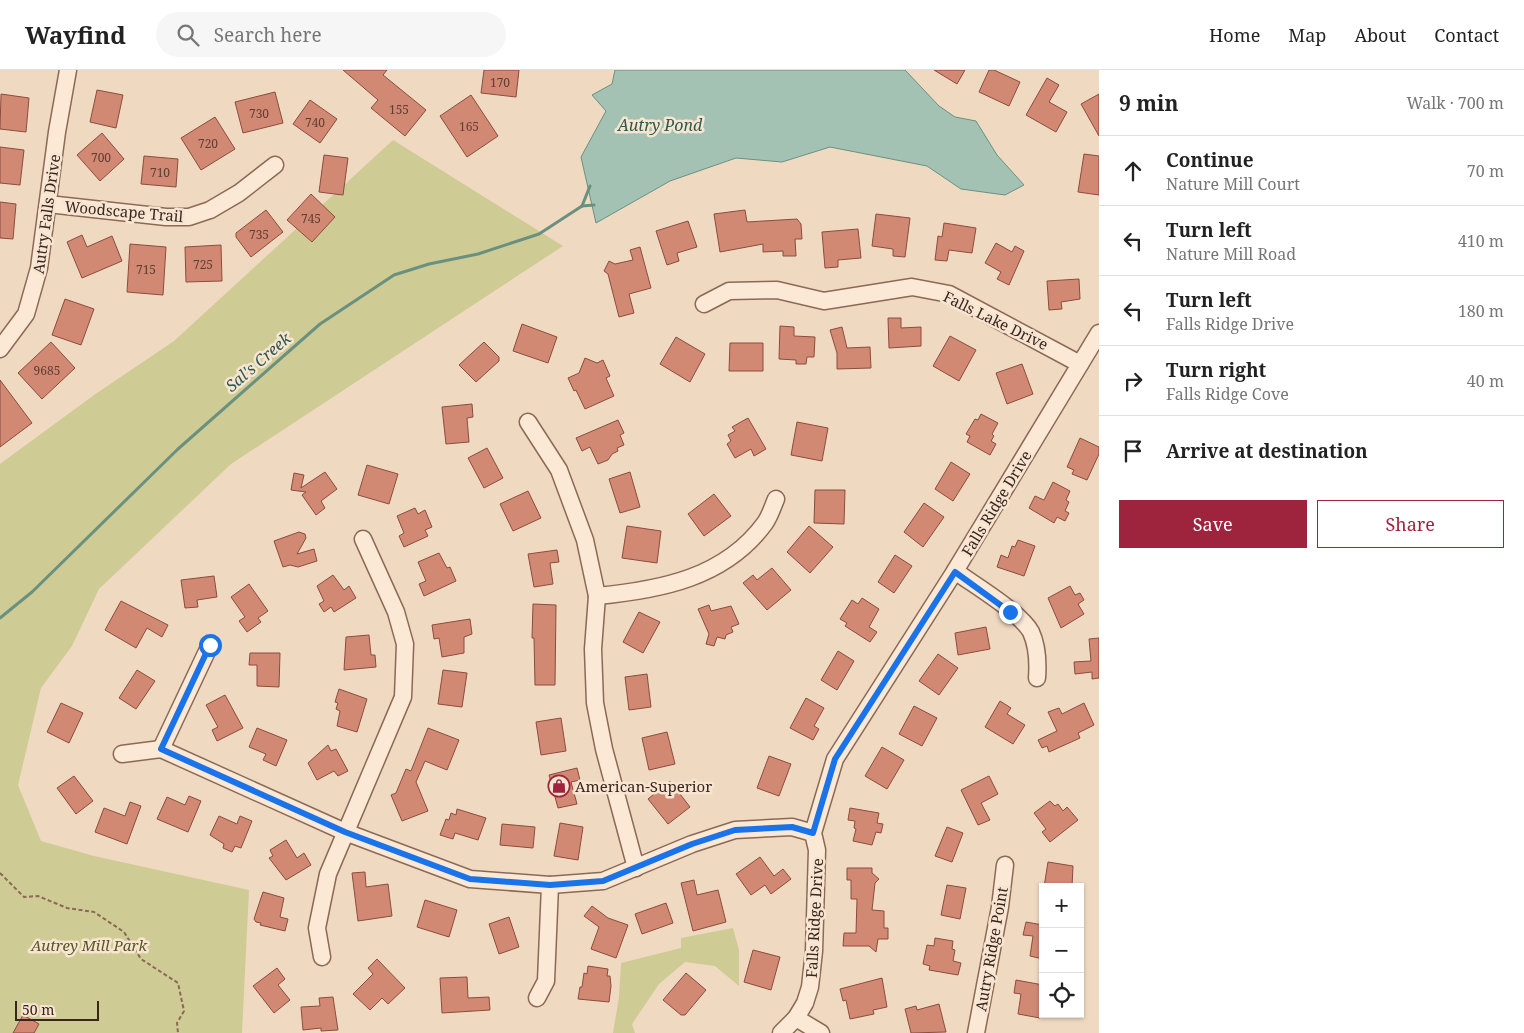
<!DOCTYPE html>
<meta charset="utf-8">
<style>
body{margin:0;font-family:"Noto Serif",serif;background:#f6f6f6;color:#222}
.controls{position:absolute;right:15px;bottom:15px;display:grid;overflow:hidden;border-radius:0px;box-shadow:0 1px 4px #0004}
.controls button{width:45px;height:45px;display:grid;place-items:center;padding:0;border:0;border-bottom:1px solid #e0e0e0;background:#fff;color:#222;font:25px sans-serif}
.scale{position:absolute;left:15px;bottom:12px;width:84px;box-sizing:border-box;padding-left:5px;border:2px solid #3a251d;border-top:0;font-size:14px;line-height:18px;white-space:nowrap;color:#3a251d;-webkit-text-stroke:4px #f7e5d1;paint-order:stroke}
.stop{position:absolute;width:15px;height:15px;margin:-11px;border:4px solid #1a73e8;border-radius:50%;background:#fff}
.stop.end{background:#1a73e8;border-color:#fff;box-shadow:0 1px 5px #0008}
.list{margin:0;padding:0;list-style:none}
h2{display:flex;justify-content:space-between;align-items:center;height:65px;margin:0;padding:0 20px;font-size:21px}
h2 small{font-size:16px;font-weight:400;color:#767676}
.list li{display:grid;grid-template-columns:32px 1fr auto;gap:15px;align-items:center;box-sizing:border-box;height:70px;padding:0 20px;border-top:1px solid #e0e0e0}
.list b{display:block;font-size:19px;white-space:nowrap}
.list p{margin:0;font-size:16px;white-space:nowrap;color:#767676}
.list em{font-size:16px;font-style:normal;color:#767676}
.actions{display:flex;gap:10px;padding:15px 20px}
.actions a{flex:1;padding:11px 0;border:1px solid #9d243c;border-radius:0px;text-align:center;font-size:18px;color:#9d243c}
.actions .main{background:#9d243c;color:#fff}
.icon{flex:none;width:28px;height:28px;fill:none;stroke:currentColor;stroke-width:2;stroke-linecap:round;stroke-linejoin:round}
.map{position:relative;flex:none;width:1099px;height:963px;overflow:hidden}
header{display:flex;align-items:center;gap:30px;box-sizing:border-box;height:70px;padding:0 25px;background:#fff;border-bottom:1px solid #e0e0e0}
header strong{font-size:24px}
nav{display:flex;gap:28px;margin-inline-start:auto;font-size:18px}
.search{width:350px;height:45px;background:#f6f6f6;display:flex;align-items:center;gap:12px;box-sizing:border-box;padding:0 18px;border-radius:28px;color:#767676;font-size:19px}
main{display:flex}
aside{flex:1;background:#fff}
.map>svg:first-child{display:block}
</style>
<header>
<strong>Wayfind</strong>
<div class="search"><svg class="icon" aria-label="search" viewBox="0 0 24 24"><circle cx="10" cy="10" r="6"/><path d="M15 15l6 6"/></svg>Search here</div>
<nav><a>Home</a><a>Map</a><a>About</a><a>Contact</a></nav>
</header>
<main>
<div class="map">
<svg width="1099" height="963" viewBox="0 0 1099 963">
<rect width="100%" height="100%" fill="#f0d9c1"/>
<g fill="#cfcb94">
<path d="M393,70L563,176L231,394L99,519L72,576L41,618L18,715L41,771L94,786L249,820L242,963H0V394L94,325L174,271Z"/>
<path d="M733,858L739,880V916L715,896L685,892L659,914L632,954L635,963H613L619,927L621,893L681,878V868Z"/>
</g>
<path fill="#a4c2b3" stroke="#6a9180" d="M615,0H905L939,36L955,47L976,51L997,85L1024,115L1005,125L961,119L927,96L830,77L782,92L736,88L670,111L596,153L581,87L606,41L592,25L612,14Z"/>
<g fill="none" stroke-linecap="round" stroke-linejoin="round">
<g stroke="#6a9180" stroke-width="3">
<path d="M582,136L594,135"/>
<path d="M582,136L590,116"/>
<path d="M0,548L32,522L178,379L320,254L394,205L429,194L478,184L539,164L582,136"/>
</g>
</g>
<g fill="#d18974" stroke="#8c4c3c">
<path d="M343,0H387L383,5L426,40L405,66L371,38L378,30Z"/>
<path d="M484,0H519L516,27L481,23Z"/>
<path d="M934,0H965L957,14Z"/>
<path d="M989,0H994L1020,12L1009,36L979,22Z"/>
<path d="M1047,8L1059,15L1049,32L1067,42L1056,62L1026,45Z"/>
<path d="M97,20L123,25L116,58L90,52Z"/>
<path d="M275,22L283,53L243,63L235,32Z"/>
<path d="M1,24L29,28L26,62L0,59Z"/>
<path d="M1099,24V66L1081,34Z"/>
<path d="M471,25L498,66L467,87L440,46Z"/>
<path d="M310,30L337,49L320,73L293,54Z"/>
<path d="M215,47L235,79L201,100L181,68Z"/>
<path d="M102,63L124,89L100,111L77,85Z"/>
<path d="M0,77L24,80L20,115L0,113Z"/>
<path d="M1084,84L1099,86V125L1078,122Z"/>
<path d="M324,85L348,88L343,125L319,122Z"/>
<path d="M144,86L178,89L176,117L141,114Z"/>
<path d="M311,124L335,147L312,172L287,150Z"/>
<path d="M0,132L16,134L13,169L0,168Z"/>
<path d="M266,140L283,162L251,187L236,167V163Z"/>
<path d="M745,140L747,152L797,149L801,154L802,169H795L796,186H783V181L763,182V174L720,182L714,144Z"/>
<path d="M876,144L910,148L905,187L893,186V179L872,176Z"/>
<path d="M688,151L697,177L677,183L679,191L667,195L656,161Z"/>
<path d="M944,153L976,158L972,183L949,180L947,191L935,190L938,166L942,167Z"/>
<path d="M858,159L861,188L838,190V197L825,198L822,162Z"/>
<path d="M82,165L87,177L112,166L122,191L82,208L67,172Z"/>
<path d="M996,173L1012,182L1015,176L1024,181L1009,215L997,209L1001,202L985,193Z"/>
<path d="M130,174L166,177L163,225L127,222Z"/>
<path d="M221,175L222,211L186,212L185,177Z"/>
<path d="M640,177L651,218L629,224L634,243L619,247L608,204L604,201L609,191L615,194L633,190L630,180Z"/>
<path d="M1079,209L1080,229L1061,232L1062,239L1049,240L1047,211Z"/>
<path d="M65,229L94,239L81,275L52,265Z"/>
<path d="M888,248H901V258L921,257V276L889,278Z"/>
<path d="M522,254L557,267L548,293L513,281Z"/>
<path d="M780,256L794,257V266L815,267L814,287H807L806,294H796V290L779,289Z"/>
<path d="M842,257L847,278L870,277L871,298L837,299V283L830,260Z"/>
<path d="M950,266L976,280L959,311L933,296Z"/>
<path d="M676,267L705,284L690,312L660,294Z"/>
<path d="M51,272L75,298L42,329L18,303Z"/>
<path d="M484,272L499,287V291L476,312L459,295Z"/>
<path d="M730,273H763V301H729Z"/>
<path d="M585,288L597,293L603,290L610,306L606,308L614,326L585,339L576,320L574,321L568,308L579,303Z"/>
<path d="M1022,294L1033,324L1007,334L996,303Z"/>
<path d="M0,310L32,353L0,377Z"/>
<path d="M472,334L473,347L467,348L469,372L446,374L442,337Z"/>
<path d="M981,344L998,353L992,364L994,366L991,371L996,374L990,385L967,372L970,366L966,364L975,349L978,350Z"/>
<path d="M748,348L766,379L754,386L751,379L735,388L727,374L731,371L728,365L735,361L732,357Z"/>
<path d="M618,350L624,363L620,365L624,375L617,378L618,381L612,384L608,390L598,394L590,377L582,381L576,368Z"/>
<path d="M797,352L828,358L822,391L791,385Z"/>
<path d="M1080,368L1099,377V384L1087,410L1072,404L1074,400L1067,397Z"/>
<path d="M487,378L503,408L484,418L468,388Z"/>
<path d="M951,392L970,404L953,431L935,419Z"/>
<path d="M367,395L398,404L389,434L358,425Z"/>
<path d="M325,402L337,419L321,431L325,438L316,445L302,425L306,422L291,420L294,403L304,405L301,418Z"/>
<path d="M630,402L640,437L620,443L609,409Z"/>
<path d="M1053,412L1070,421L1066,430L1069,432L1065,441L1069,443L1065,451L1057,447L1054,453L1029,438L1035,426L1044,430Z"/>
<path d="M815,420H845L844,454L814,453Z"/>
<path d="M528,421L541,448L513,461L500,434Z"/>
<path d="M714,424L731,446L704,466L688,444Z"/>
<path d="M924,433L944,447L923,477L904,462Z"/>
<path d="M415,438L418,444L425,440L432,457L425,460L428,466L404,477L399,466L404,463L397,446Z"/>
<path d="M627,456L661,461L657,493L622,488Z"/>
<path d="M809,456L833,477L810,503L787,482Z"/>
<path d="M299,462L305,464L306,468L297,484L314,479L317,491L298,497L290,495L283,497L274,471Z"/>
<path d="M1018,470L1035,476L1024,506L997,497L1001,485L1008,488L1012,476L1015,477Z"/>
<path d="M557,480L559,492L550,493L553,514L534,517L528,484Z"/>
<path d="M439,483L447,498L450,497L456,511L424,526L419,514L426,511L418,492Z"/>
<path d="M895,485L912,496L894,523L878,512Z"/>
<path d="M772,498L791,520L767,540L743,513L753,505L757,510Z"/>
<path d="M333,505L344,520L349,516L356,528L334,542L331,537L324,542L319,534L324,531L317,516Z"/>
<path d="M214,506L217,527L197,530L198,537L185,538L181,510Z"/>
<path d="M249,514L268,541L258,548L261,552L247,562L239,551L245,547L231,527Z"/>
<path d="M1070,516L1075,525L1080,523L1084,530L1078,534L1084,544L1061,558L1048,528Z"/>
<path d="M862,528L879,539L869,557L877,562L870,572L845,556L847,553L840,549L852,530L858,534Z"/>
<path d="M121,531L168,555L162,567L147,558L136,578L105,560Z"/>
<path d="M533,534L556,535L555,615H535L534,568H532Z"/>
<path d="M709,535L711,541L731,536L739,554L731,557L733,562L726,565L725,569L717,567L714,576L706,574L709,564L698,539Z"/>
<path d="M639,542L660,552L643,583L623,572Z"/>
<path d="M470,549L472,564L464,567V583L442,587L439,568L434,569L432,555Z"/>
<path d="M986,557L990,579L958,585L955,563Z"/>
<path d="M369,565L371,585H375L376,597L344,600L346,567Z"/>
<path d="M1099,568V608L1092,609V602L1075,604L1074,592L1091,591L1089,569Z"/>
<path d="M838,581L854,591L837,620L821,610Z"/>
<path d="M250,583H280L279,617L257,616V595H249Z"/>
<path d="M938,584L958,598L939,625L919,611Z"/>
<path d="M137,600L155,611L136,639L119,628Z"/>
<path d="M443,600L467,603L462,637L438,634Z"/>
<path d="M647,604L651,637L629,640L625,607Z"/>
<path d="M339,619L367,629L357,662L337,656L340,641L336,639L338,633L335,632Z"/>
<path d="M225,625L243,658L217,671L212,660L218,657L206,635Z"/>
<path d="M806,628L824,638L814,656L819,659L813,670L790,658Z"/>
<path d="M1000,631L1011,638L1007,644L1025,655L1013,674L985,657Z"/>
<path d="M61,633L83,643L69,673L47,662Z"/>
<path d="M1084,633L1094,655L1078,663L1080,668L1049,682L1047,676L1042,678L1038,670L1057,661L1048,642L1059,638L1062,644Z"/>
<path d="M914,636L937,648L922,676L899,664Z"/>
<path d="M561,648L566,681L541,685L536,652Z"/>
<path d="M257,658L287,670L276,696L263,690L266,684L249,677Z"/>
<path d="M428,658L459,670L447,700L425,691L416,712L428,741L402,751L391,725L396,723L406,699L411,701Z"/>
<path d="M667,662L675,694L649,700L642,668Z"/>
<path d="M328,675L331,681L336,679L348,701L338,706L334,701L317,710L308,693Z"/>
<path d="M882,677L904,690L887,719L865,706Z"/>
<path d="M769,686L791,694L779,726L757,718Z"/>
<path d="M577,698L580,710L571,712L577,734L558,738L549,705Z"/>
<path d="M74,706L93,731L76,744L57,718Z"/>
<path d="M989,706L998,724L981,733L990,750L978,755L961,720Z"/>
<path d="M670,711L690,737L668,754L648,729Z"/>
<path d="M189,726L201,731L188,762L157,749L167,727L185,735Z"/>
<path d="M1050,731L1055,736L1058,734L1063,741L1067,737L1078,750L1050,772L1042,762L1046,759L1034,743Z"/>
<path d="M130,732L141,736L127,774L95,762L104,738L125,746Z"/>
<path d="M850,738L879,743L877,753L883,754L881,763L876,762L872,775L853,771L856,759L854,758L855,751L848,750Z"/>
<path d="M457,739L486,748L478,770L455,763L453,769L440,765L446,749L449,750L451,743L456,745Z"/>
<path d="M219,746L237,754L240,746L252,751L241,778L235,776L232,782L223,778L224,774L210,765Z"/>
<path d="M560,753L583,757L578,790L554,786Z"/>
<path d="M502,754L535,757L533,778L500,775Z"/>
<path d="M947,757L963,763L952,792L935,786Z"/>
<path d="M286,770L297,788L304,783L311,795L286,810L269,788L273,786L270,780Z"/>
<path d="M760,787L774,806L783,799L791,809L771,824L765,815L751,825L736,804Z"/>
<path d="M1048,792L1073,796L1072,817H1044Z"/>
<path d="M847,798H872V803L879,809L875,813L872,840L884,841V858H888V869H878L876,882L869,876H843L844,863H856L857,829H851V810H847Z"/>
<path d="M365,802L366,817L388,814L392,846L358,851L352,803Z"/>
<path d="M694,810L697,825L718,820L726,852L693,861L681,813Z"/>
<path d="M947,815L966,818L960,849L941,845Z"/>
<path d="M263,822L284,828L280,847L288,849L285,861L260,855L261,853L256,852L254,849Z"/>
<path d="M425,830L457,840L449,867L417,857Z"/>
<path d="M666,833L673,853L642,864L635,844Z"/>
<path d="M592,836L608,848L628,855L616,888L591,879L599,857L584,846Z"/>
<path d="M509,847L519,877L499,884L489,854Z"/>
<path d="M1026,852L1043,855V889L1030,886L1033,866L1023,865Z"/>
<path d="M935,868L953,871L952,879L955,880L953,891L961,893L958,905L929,900L930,896L923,894L927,875L934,876Z"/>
<path d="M753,880L780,887L771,920L744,912Z"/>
<path d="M377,889L405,918L388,934L382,928L370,940L353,924L373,904L368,898Z"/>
<path d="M588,896L608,899L607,906H610L611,916L609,932L578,929L580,917H582L584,903L587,904Z"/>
<path d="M277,898L285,909L278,915L290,930L274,943L253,916Z"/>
<path d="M686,903L706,920L685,945H681L663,930Z"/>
<path d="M467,907L468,928L489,927L490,940L442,943L440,908Z"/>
<path d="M882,908L887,937L873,940L874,944L850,949L846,930L843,931L840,919Z"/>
<path d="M1016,910L1043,915V938L1040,948L1018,944L1021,924L1014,923Z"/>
<path d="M333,927L338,960L321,961V958L303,960L301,937L320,936L319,928Z"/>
<path d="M939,934L946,962L911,963L905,939L916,936L917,940Z"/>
<path d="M23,945L39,954L34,963H13Z"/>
</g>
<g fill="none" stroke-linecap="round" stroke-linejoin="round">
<g stroke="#8b6957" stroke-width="19">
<g id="minor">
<path d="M48,134L166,147H189L210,140L239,123L275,95"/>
<path d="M704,234L729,221L777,220L824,231L912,217L949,224L1080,294"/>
<path d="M0,279L26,244L39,198L57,62L68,0"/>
<path d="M528,352L559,400L585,470L597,526L593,579L595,633L604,679L636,798"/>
<path d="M955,501C974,515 1020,542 1031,562C1037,575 1038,594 1037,608"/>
<path d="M597,526C660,520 725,508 765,453C770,446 773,436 776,429"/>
<path d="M161,679L210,575"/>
<path d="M122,684L161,679L345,762L470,809L550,815L603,811L692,774L735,760L792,757L813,763"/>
<path d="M322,887L317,858L328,804L403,627L405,574L396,542L363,469"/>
<path d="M537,928L546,911L550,815"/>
<path d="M796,948L821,963"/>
<path d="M781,963L796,948L805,933L810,917L814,881L817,780L813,763L835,689L955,501L1099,263"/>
<path d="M976,963L1000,837L1005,795"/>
</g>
</g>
<path stroke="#8b6957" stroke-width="2" stroke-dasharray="4 2.5" stroke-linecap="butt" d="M0,803L24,827L38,826L67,838L94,842L124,862L141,889L178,913L184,941L177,953L178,963"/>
<use href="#minor" stroke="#fbe8d5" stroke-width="16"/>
</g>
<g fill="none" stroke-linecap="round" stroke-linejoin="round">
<path stroke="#1a73e8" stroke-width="6" d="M210,575L161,679L345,762L470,809L550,815L603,811L692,774L735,760L792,757L813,763L835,689L955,502L1010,542"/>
</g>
<defs>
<g id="shop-ring" transform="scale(1.125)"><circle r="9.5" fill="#f7e5d1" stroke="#9d243c" stroke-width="1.5"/><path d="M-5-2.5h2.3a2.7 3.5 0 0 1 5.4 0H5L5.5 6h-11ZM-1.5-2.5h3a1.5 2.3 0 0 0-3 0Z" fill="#9d243c"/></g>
</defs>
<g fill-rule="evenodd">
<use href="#shop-ring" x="559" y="716"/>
</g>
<g text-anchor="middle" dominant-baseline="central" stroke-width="5" stroke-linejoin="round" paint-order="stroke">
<g font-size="12" fill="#603e33">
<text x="500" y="12">170</text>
<text x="399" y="39">155</text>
<text x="259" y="43">730</text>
<text x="315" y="52">740</text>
<text x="469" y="56">165</text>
<text x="208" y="73">720</text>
<text x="101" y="87">700</text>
<text x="160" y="102">710</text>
<text x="311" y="148">745</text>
<text x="259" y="164">735</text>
<text x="203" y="194">725</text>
<text x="146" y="199">715</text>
<text x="47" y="300">9685</text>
</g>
<g font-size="15" fill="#3a251d" stroke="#f7e5d1">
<text transform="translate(124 141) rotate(5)">Woodscape Trail</text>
<text transform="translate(46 144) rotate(-82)">Autry Falls Drive</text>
<text transform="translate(996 250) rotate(26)">Falls Lake Drive</text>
<text transform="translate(996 433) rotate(-59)">Falls Ridge Drive</text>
<text transform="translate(814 848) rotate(-87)">Falls Ridge Drive</text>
<text transform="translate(991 879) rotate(-80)">Autry Ridge Point</text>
</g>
<g font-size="15" fill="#3a251d" stroke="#f7e5d1" text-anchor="start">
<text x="575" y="716">American-Superior</text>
</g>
<g font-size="15" font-style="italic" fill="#545722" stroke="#f7e5d1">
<text x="89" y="875">Autrey Mill Park</text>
</g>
<g font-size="16" font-style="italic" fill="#2b5a4e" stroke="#f7e5d1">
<text x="660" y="55">Autry Pond</text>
<text transform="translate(258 292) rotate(-41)">Sal's Creek</text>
</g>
</g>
</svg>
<div class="controls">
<button>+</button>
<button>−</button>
<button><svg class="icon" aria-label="locate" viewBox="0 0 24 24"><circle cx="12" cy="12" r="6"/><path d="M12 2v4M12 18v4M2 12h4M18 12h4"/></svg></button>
</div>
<div class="scale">50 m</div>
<div class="stop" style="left:210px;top:575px"></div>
<div class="stop end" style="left:1010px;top:542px"></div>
</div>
<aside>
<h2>9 min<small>Walk · 700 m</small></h2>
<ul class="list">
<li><svg class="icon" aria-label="ahead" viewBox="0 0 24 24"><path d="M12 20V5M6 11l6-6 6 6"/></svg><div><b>Continue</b><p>Nature Mill Court</p></div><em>70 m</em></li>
<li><svg class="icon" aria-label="left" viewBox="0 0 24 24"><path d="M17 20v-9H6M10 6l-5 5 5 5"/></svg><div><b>Turn left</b><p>Nature Mill Road</p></div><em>410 m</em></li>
<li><svg class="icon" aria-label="left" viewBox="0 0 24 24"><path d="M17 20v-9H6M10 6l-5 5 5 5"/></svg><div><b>Turn left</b><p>Falls Ridge Drive</p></div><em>180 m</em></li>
<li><svg class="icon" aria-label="right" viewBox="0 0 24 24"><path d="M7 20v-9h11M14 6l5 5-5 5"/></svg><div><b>Turn right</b><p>Falls Ridge Cove</p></div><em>40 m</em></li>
<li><svg class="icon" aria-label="arrive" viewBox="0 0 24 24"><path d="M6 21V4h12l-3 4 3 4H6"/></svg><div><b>Arrive at destination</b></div></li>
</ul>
<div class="actions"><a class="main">Save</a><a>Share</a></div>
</aside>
</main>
